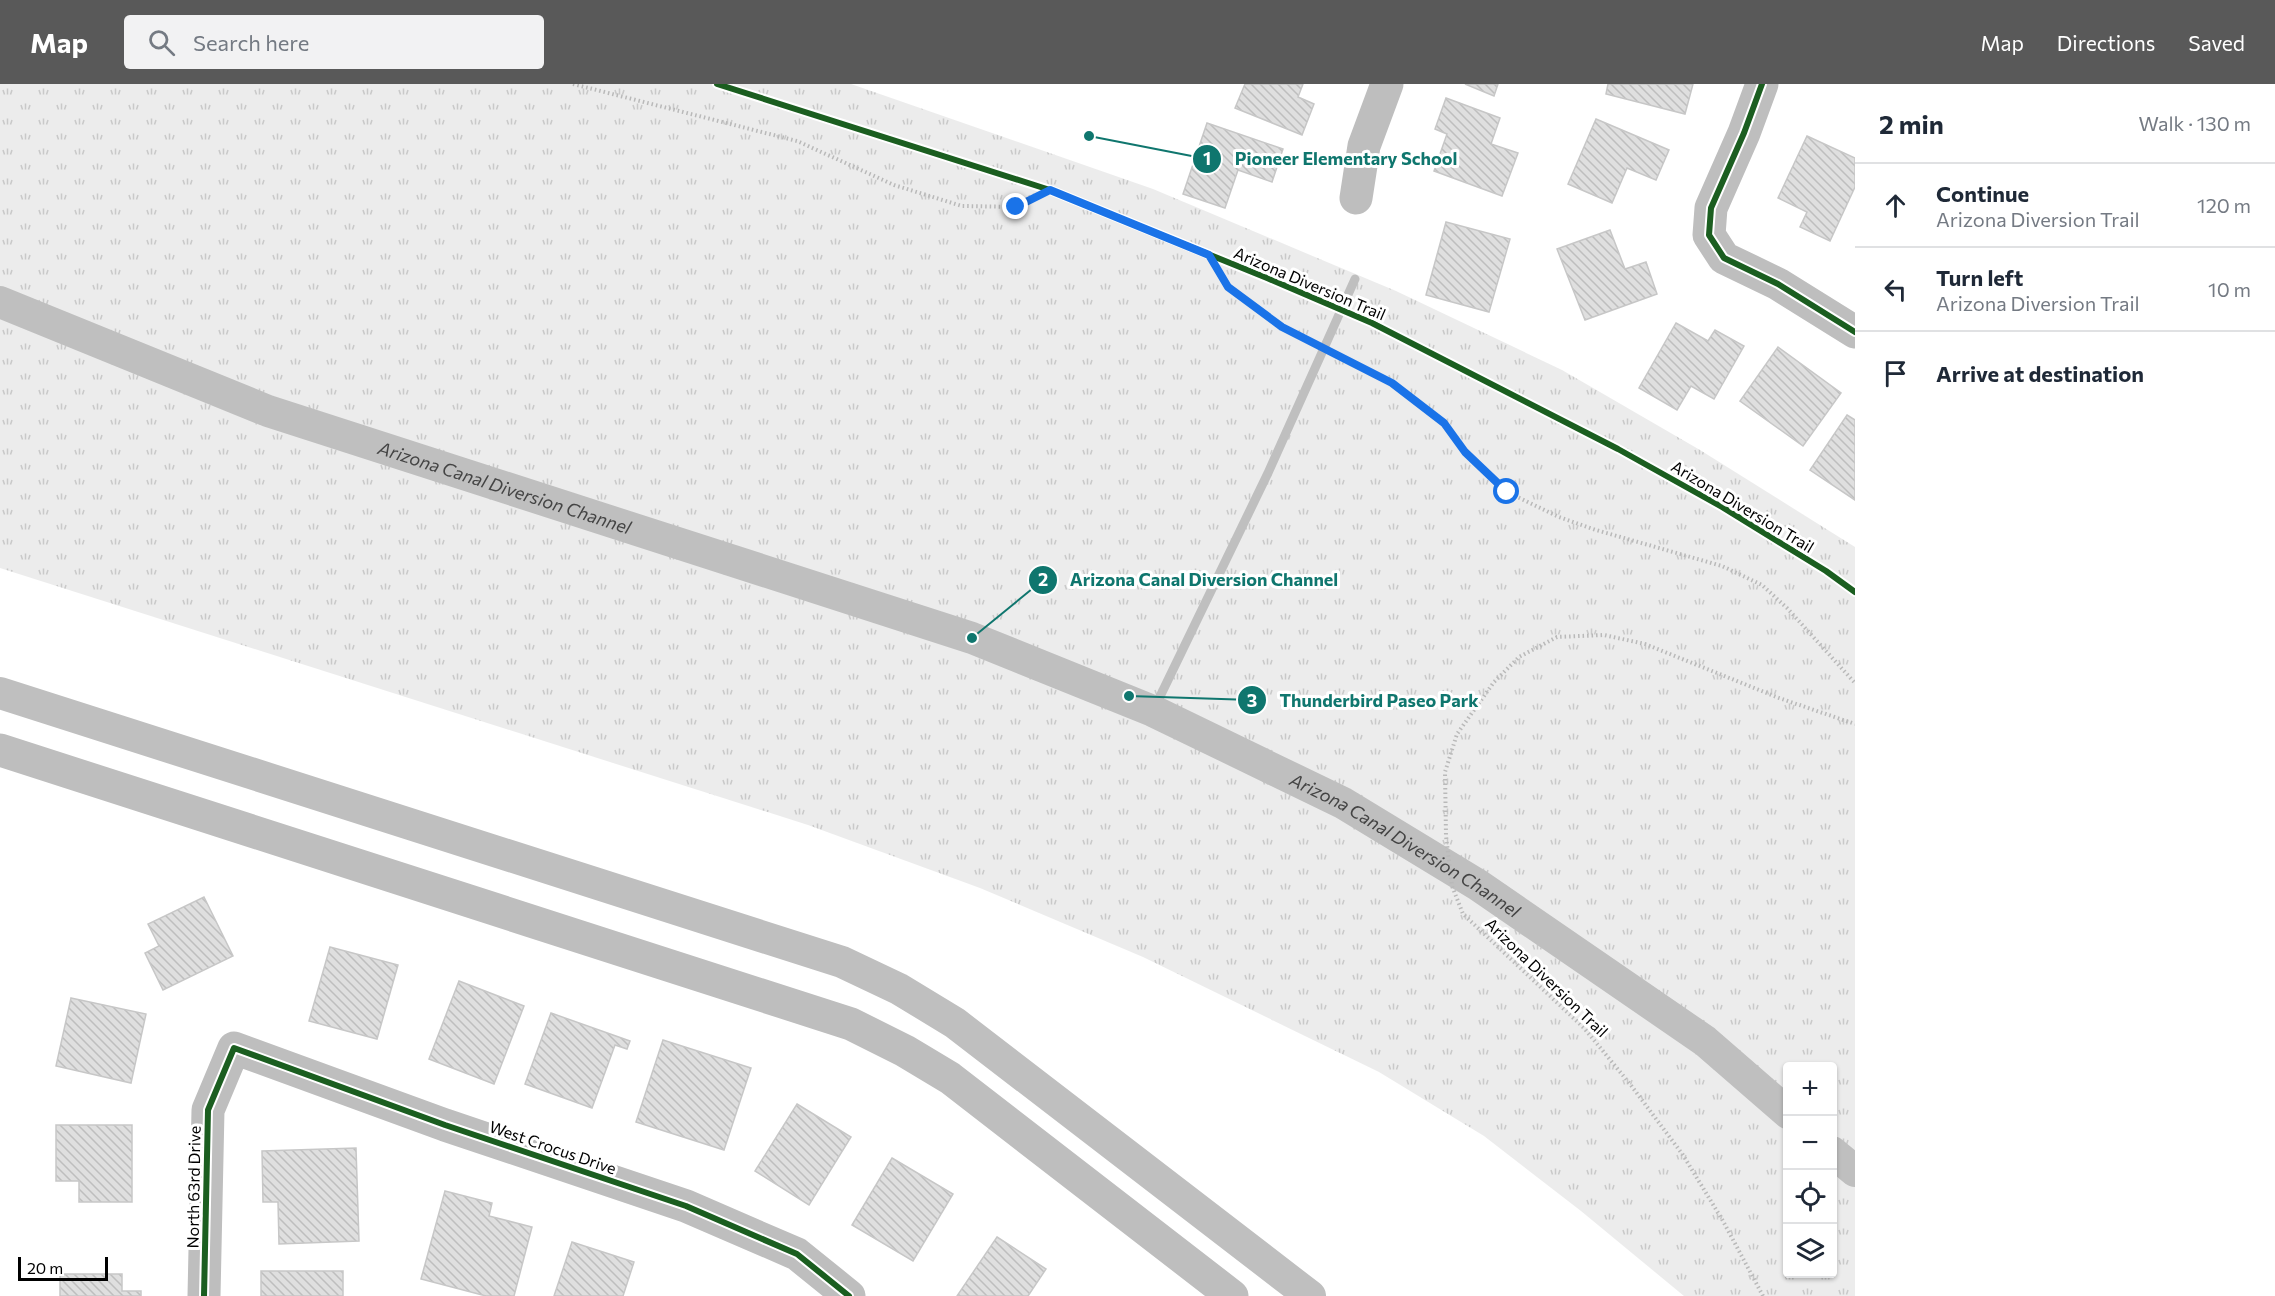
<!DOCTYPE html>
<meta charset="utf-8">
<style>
body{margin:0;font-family:Commissioner,sans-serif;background:#f2f2f3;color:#1f2937}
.controls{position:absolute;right:18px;bottom:18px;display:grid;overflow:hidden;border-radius:6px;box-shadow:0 2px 4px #0004}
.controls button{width:54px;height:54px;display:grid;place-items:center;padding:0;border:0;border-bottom:2px solid #e0e1e3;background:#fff;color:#1f2937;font:30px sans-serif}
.scale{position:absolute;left:18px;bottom:15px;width:90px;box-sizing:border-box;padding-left:6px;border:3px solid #000;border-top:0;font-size:16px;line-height:21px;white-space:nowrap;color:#000;-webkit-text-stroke:4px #fff;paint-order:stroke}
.stop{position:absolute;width:18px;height:18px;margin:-14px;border:4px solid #1a73e8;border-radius:50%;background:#fff}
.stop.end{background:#1a73e8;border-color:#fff;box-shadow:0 2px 6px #0008}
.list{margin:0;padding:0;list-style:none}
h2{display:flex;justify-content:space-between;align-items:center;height:78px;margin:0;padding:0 24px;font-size:26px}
h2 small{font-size:20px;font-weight:400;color:#747a83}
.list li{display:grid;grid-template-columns:39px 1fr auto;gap:18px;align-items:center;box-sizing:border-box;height:84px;padding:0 24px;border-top:2px solid #e0e1e3}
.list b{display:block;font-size:22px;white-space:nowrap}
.list p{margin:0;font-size:20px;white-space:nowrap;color:#747a83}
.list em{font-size:20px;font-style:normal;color:#747a83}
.icon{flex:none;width:33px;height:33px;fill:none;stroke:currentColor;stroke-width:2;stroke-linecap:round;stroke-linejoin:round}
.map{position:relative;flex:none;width:1855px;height:1212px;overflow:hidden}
header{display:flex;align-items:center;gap:36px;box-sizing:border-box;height:84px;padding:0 30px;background:#595959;color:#fff}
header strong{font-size:28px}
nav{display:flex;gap:33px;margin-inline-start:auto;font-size:21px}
.search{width:420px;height:54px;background:#f2f2f3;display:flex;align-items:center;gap:15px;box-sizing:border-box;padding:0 21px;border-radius:6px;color:#747a83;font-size:22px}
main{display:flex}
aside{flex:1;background:#fff}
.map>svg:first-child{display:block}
</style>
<header>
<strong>Map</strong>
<div class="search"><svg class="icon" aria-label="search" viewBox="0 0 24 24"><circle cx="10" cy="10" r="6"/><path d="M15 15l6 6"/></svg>Search here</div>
<nav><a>Map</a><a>Directions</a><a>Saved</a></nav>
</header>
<main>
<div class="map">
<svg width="1855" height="1212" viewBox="0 0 1855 1212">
<defs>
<pattern id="park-tufts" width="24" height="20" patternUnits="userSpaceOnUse" patternTransform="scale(1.5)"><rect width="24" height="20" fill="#ececec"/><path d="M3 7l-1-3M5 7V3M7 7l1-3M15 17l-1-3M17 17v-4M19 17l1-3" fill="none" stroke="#c9c9c9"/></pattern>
<pattern id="building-back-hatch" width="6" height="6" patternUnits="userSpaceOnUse" patternTransform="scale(1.5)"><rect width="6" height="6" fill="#dfdfdf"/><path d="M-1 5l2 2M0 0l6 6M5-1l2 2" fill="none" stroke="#bebebe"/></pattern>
</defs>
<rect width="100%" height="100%" fill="#fff"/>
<path fill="url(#park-tufts)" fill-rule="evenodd" d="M0,0H851L1153,105L1396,207L1562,286L1700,366L1855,463V1212H1684L1581,1127L1484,1052L1379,988L1143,873L980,804L808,741L0,484ZM1788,982H1832V1190H1788Z"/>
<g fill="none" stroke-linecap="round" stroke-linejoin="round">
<path stroke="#bfbfbf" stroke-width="9" d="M1153,627L1268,389L1355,195"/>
<g stroke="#bfbfbf" stroke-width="32">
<path id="s1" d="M0,218L268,327L972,554L1153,627L1343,719L1478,801L1705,957L1788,1029"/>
<path d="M0,609L842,878L899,905L955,939L1310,1212"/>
<path d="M1832,1068L1855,1087"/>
</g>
</g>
<g fill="url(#building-back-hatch)" stroke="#c7c7c7" stroke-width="1.5">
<path d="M1245,0H1303L1298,13L1314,20L1302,51L1235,24Z"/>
<path d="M1465,0H1498L1494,12Z"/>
<path d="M1608,0H1693L1685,30L1606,10Z"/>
<path d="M1446,14L1500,34L1491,60L1518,69L1502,112L1434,87L1447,50L1435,45Z"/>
<path d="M1596,35L1669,66L1656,96L1627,84L1612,119L1568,100Z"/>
<path d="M1207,39L1283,65L1272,98L1238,86L1225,124L1183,110Z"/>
<path d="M1807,52L1855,74V103L1830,157L1800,143L1807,128L1778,114Z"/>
<path d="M1446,138L1510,155L1489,228L1426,211Z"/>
<path d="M1610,146L1625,185L1646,178L1657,210L1585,236L1557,165Z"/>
<path d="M1676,239L1708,257L1715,246L1744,262L1714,315L1691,302L1677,326L1639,304Z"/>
<path d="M1778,263L1841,309L1803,362L1740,317Z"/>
<path d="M1847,331L1855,336V416L1810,386Z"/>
<path d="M204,813L233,872L163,906L145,869L159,862L148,840Z"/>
<path d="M330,863L398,881L377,955L309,937Z"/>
<path d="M459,897L524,922L494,1000L429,975Z"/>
<path d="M71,914L146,930L131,999L56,982Z"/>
<path d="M551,929L630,957L627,965L615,961L592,1024L525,1000Z"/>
<path d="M663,956L751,984L724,1066L636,1038Z"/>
<path d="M797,1020L851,1053L809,1121L755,1087Z"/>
<path d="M56,1041H132V1118H79V1097H56Z"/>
<path d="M356,1064L359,1157L279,1160L278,1118H263L262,1067Z"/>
<path d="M892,1074L953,1110L913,1177L852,1141Z"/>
<path d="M445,1107L492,1119L489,1132L532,1143L514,1212H486L421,1195Z"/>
<path d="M997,1153L1046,1185L1028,1212H957Z"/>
<path d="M572,1158L634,1178L623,1212H554Z"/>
<rect x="261" y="1187" width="82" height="25"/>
<path d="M60,1190H122V1207H141V1212H60Z"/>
</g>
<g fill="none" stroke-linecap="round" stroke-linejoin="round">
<g stroke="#b9b9b9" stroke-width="4" stroke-dasharray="1.5 3" stroke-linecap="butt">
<path d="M573,0L797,57L894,101L962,122L1016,123L1050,106"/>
<path d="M1209,171L1228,203L1282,243L1392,299L1445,339L1465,368L1507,408L1559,433L1596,446L1722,482L1762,501L1787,524L1855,599"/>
<path d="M1763,1212L1723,1137L1683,1071L1630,1000L1584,944L1463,830L1452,802L1446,752L1445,688L1457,650L1494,598L1519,573L1557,553L1604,551L1645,560L1779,614L1855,640"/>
</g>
<g stroke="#bebebe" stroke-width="33">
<path d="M1762,0L1744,49L1711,124L1709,151L1724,174L1778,200L1855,248"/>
<path d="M1356,114L1364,62L1387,0"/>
<path d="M0,666L851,940L905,967L950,994L1232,1212"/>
<path d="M204,1212L208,1026L234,964L445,1041L686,1122L797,1170L849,1212"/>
</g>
<g stroke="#fff" stroke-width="10">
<g id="cycleway">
<path d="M717,0L1050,106L1267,194L1372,239L1618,365L1722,423L1826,487L1855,508"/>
<path d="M1762,0L1744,49L1711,124L1709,151L1724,174L1778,200L1855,248"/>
<path d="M204,1212L208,1026L234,964L445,1041L686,1122L797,1170L849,1212"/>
</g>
</g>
<use href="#cycleway" stroke="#1b5e20" stroke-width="6"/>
</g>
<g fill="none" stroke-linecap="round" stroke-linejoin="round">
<path stroke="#1a73e8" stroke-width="8" d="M1016,123L1050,106L1209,171L1228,203L1282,243L1392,299L1444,339L1465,368L1507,408"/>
</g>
<g text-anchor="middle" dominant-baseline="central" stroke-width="6" stroke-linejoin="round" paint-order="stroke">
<g font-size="16" fill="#000" stroke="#fff">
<text transform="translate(1310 199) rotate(23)">Arizona Diversion Trail</text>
<text transform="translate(1743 422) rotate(31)">Arizona Diversion Trail</text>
<text transform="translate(1547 893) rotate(44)">Arizona Diversion Trail</text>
<text transform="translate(553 1063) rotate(19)">West Crocus Drive</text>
<text transform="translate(193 1103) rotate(-89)">North 63rd Drive</text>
</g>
<g font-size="18" font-style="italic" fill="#444" stroke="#fff">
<text stroke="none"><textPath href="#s1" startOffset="538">Arizona Canal Diversion Channel</textPath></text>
<text stroke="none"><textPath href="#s1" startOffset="1510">Arizona Canal Diversion Channel</textPath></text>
</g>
</g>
<path fill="none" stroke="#0f766e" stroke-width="2" d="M1089 52L1207 75M972 554L1043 496M1129 612L1252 616"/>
<g fill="#0f766e" stroke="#fff" stroke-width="2">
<circle cx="1089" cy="52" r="6"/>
<circle cx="972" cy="554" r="6"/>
<circle cx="1129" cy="612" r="6"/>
<circle cx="1207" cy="75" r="15"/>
<circle cx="1043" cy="496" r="15"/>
<circle cx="1252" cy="616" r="15"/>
</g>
<g font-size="18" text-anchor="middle" font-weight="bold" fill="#fff">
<text x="1207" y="81">1</text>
<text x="1043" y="502">2</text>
<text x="1252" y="623">3</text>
</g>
<g font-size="18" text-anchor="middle" font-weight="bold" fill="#0f766e" stroke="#fff" stroke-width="6" stroke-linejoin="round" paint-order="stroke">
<text x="1346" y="81">Pioneer Elementary School</text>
<text x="1204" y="502">Arizona Canal Diversion Channel</text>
<text x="1379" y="623">Thunderbird Paseo Park</text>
</g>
</svg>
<div class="controls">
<button>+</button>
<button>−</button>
<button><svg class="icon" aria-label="locate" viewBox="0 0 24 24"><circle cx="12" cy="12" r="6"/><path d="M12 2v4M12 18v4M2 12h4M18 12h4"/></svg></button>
<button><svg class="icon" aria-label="layers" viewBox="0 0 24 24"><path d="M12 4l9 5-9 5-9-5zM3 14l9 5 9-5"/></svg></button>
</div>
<div class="scale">20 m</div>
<div class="stop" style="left:1507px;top:408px"></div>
<div class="stop end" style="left:1016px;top:123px"></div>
</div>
<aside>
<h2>2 min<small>Walk · 130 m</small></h2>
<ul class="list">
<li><svg class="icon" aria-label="ahead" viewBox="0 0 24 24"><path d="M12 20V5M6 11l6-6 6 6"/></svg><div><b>Continue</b><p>Arizona Diversion Trail</p></div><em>120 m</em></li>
<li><svg class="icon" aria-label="left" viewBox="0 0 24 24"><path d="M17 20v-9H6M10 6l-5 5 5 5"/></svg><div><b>Turn left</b><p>Arizona Diversion Trail</p></div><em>10 m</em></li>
<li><svg class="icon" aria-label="arrive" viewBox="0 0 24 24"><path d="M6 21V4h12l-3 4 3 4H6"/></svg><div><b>Arrive at destination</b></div></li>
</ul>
</aside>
</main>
